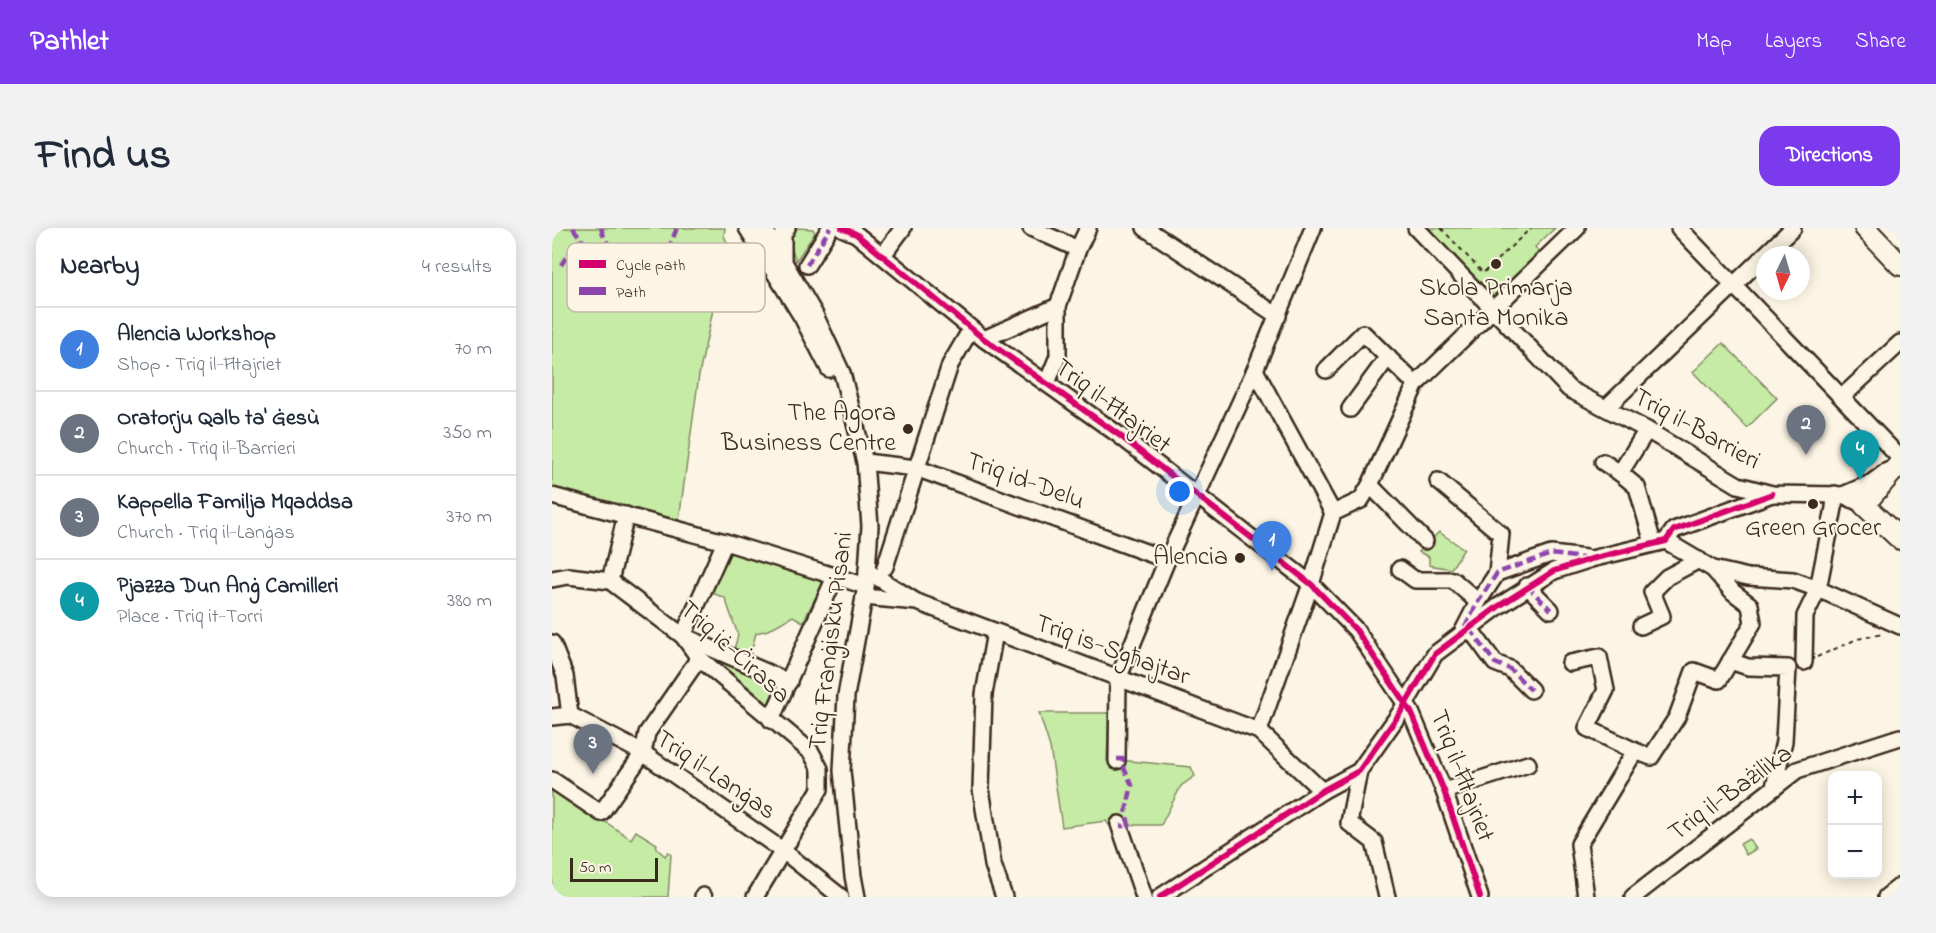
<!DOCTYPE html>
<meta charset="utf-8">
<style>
body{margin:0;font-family:"Indie Flower",sans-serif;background:#f2f2f3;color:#1f2937}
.controls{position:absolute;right:18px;bottom:18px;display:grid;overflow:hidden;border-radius:12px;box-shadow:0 3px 15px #0003}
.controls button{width:54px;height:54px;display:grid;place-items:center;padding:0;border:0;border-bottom:2px solid #e0e1e3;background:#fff;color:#1f2937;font:30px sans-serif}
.compass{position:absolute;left:1204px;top:18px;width:54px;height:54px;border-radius:50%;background:#fff;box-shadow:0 3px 15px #0003;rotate:185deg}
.scale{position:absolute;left:18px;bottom:15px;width:88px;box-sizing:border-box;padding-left:6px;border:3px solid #3b2a1e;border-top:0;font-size:16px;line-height:21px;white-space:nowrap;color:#3b2a1e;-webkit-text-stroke:4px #fcf5e5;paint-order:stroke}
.you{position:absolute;left:628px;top:264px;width:21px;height:21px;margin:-15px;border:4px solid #fff;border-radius:50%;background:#1a73e8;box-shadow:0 0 0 9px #1a73e833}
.badge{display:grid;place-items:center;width:39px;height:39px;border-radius:50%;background:#7c3aed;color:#fff;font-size:20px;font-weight:700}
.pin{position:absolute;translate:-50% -50px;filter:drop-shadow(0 2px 3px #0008)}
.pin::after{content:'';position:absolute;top:32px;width:21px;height:18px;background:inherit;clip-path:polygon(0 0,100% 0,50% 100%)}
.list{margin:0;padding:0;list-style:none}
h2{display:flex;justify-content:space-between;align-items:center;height:78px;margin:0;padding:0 24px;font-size:26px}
h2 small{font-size:20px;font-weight:400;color:#747a83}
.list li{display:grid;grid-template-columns:39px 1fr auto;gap:18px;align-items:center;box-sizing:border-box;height:84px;padding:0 24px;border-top:2px solid #e0e1e3}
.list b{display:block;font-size:22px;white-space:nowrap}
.list p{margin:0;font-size:20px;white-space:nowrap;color:#747a83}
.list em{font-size:20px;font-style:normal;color:#747a83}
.map{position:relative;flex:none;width:1348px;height:669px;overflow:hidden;border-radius:18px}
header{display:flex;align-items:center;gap:36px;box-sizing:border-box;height:84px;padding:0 30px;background:#7c3aed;color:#fff}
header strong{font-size:28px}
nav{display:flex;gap:33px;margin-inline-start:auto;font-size:21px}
.intro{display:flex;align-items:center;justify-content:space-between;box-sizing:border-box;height:144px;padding:0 36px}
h1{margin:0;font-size:42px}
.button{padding:15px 27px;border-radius:18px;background:#7c3aed;color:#fff;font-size:21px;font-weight:700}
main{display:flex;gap:36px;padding:0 36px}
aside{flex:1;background:#fff;border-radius:18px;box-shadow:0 3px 15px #0003}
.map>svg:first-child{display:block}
</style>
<header>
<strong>Pathlet</strong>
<nav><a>Map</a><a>Layers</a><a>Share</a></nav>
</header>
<div class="intro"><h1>Find us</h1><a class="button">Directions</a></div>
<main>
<aside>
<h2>Nearby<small>4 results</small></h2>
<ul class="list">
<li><span class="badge" style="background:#3f7fe0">1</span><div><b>Alencia Workshop</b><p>Shop · Triq il-Ħtajriet</p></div><em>70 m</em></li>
<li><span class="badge" style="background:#6b7280">2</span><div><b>Oratorju Qalb ta' Ġesù</b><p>Church · Triq il-Barrieri</p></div><em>350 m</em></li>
<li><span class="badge" style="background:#6b7280">3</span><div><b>Kappella Familja Mqaddsa</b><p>Church · Triq il-Lanġas</p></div><em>370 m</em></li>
<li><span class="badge" style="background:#0f9aa8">4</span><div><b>Pjazza Dun Anġ Camilleri</b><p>Place · Triq it-Torri</p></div><em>380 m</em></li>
</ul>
</aside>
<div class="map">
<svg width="1348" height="669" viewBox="0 0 1348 669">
<rect width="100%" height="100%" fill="#fcf5e5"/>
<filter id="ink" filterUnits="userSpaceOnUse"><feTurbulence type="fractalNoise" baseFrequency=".0167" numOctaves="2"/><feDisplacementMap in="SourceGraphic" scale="12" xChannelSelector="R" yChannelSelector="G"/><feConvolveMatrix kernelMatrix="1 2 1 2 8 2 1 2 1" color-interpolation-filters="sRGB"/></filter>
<g filter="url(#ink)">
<g fill="#c6eba5" stroke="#808a62" stroke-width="1.5">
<path d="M0,0H173L172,8L181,27L166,58L147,147L127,292L0,260Z"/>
<path d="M244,0L261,1L263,5L244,33L236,9Z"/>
<path d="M874,0H1003L983,19L988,25L1015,0L942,71Z"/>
<path d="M1171,115L1225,170L1195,200L1141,144Z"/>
<path d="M887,304L912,321L899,341L877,337V329L867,324Z"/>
<path d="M177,318L274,349L251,394L241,388L216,402L204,405L197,432L181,425L186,407L173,370L158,364Z"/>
<path d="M152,425L227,454L214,480Z"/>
<path d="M487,485H557L555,533H578L639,539L643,548L629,558L609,597H557L554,593L510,599L498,519Z"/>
<path d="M0,558L79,611L84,603L105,616L104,620L113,628L116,624L119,626L116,669H0Z"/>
<path d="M1197,611L1204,621L1194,627L1188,616Z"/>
</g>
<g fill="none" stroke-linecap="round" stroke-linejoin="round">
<g stroke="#3b2a1e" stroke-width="20">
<g id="minor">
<path d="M195,0L250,89L277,141"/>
<path d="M212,0L262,85L290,145L313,234L318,298L314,358L294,468L290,543L301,648L305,669"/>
<path d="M290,0L304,6L432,111L567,207L759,356L804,402L859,484L892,563L928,669"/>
<path d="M479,0L526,21"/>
<path d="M593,0L726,88"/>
<path d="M864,0L1017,161L1095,202L1186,257L1220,266L1291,267L1312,277"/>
<path d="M1127,0L1348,230"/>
<path d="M331,27L351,0"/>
<path d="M231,31V6L235,0"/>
<path d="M255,37L278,0"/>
<path d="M432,111L506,78"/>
<path d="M703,142L781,285"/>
<path d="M774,142L811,105L857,150"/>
<path d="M495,155L506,128V78L526,21L536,0"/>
<path d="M1290,169L1348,115"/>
<path d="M1054,180L1241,0"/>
<path d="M798,181L836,129"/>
<path d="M1095,202L1068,245L1085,259L1101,315"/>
<path d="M313,234L364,240L615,332"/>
<path d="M1051,234L1068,245"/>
<path d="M886,253L949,306L945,345"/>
<path d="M818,257L873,313"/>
<path d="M1291,267L1319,255L1335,243"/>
<path d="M0,268L173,314L314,358"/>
<path d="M1114,313L1161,341L1196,349L1241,352L1266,361L1348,398"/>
<path d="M173,314L131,408L237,454"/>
<path d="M333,339L398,137L419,101"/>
<path d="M848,341L863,352H901L926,374"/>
<path d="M315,343L363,373"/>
<path d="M0,351L16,348L58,353L131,408L147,430L259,524L268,541V561L203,669"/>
<path d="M58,353L74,287"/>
<path d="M975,358L999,382"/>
<path d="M312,369L365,374L707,503L770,563"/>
<path d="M1089,398L1110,388L1100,364L1115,349L1147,332"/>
<path d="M918,401L943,435L958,441L979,462"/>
<path d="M443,404L432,466L429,561L441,637L452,669"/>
<path d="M910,405L926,374L945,345L999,326L1034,330"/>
<path d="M0,415L13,448L18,487"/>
<path d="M1178,433L1196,439L1236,440L1232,513L1222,559"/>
<path d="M1252,434L1253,388L1266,361L1282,280L1283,266"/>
<path d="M1018,435L1047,429L1054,462L1035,500L1083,523L1027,616L1034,669"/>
<path d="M0,489L18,487L91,525L230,622L289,669"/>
<path d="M219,492L283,349"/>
<path d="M707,503L759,356L781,285L809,272L818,257L864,156L1025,0"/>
<path d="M1083,523L1099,529L1125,489L1142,443L1167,452L1201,395L1198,377L1181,364L1161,341"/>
<path d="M565,533L566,451L615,332L703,142L761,0"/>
<path d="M807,543L797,595L822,614L835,669"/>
<path d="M0,552L49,585L91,525L95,505L147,430"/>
<path d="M892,563L976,536"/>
<path d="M567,596L592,669"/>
<path d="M151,668L152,669"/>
<path d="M608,669L770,563L807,543L848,485L883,426L947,378L1002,343L1039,331L1114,313L1122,302L1220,266"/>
<path d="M1081,669L1245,542L1348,509"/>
<path d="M1334,669L1348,658"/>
</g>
</g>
<g stroke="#3b2a1e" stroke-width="24">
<g id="major">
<path d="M1313,0L1348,37"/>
<path d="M1348,235L1312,277L1348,311"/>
</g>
</g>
<g stroke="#3b2a1e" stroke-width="2" stroke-dasharray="4.5 4.5" stroke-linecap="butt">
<path d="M889,0L931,45L979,0"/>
<path d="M1265,429L1305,411L1331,406"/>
</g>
<use href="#minor" stroke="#fcf5e5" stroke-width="15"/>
<use href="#major" stroke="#fcf5e5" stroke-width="20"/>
<g stroke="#8e44ad" stroke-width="4.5" stroke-dasharray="9 4.5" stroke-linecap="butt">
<path d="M21,0L30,12L53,31L75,45L88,59L107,62L125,75"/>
<path d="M49,0C59,33 79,35 110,37L125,0"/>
<path d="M9,37L24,15L30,12"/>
<path d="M255,37L278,0"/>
<path d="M975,358L999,382"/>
<path d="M913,399L926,374L945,345L999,326L1031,330"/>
<path d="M918,401L943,435L958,441L979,462"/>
<path d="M565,531H571L570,536L580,557L574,583L577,598H568"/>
</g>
<g stroke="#fcf5e5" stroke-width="10">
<g id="cycleway">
<path d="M290,0L304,6L432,111L567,207L759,356L804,402L859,484L892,563L928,669"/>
<path d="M608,669L770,563L807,543L848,485L883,426L947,378L1002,343L1039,331L1114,313L1122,302L1220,266"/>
</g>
</g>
<use href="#cycleway" stroke="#d6006c" stroke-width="6"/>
</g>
</g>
<g fill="#3b2a1e" stroke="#fcf5e5" stroke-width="2">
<circle cx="944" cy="36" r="6"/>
<circle cx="356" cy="201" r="6"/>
<circle cx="1261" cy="276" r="6"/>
<circle cx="688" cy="330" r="6"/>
</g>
<g text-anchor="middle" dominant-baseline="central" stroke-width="4.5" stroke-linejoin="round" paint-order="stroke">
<g font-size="26" fill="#3b2a1e" stroke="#fcf5e5">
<text x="944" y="61">Skola Primarja<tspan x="944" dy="30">Santa Monika</tspan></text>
<text x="344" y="186" text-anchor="end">The Agora<tspan x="344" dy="30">Business Centre</tspan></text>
<text x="1261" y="301">Green Grocer</text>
<text x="676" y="330" text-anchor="end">Alencia</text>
</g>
<g font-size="26" fill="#3b2a1e" stroke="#fcf5e5">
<text transform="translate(560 179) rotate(37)">Triq il-Ħtajriet</text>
<text transform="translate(1144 202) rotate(29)">Triq il-Barrieri</text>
<text transform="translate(473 254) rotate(20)">Triq id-Delu</text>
<text transform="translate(280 413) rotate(-83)">Triq Franġisku Pisani</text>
<text transform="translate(560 423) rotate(20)">Triq is-Sgħajtar</text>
<text transform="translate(182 425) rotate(42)">Triq iċ-Ċirasa</text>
<text transform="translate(163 548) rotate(34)">Triq il-Lanġas</text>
<text transform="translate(909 548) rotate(69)">Triq il-Ħtajriet</text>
<text transform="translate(1179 566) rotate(-36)">Triq il-Bażilika</text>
</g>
</g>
<rect x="15" y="15" width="198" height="69" rx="9" fill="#fcf5e5" stroke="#c2b8a9" stroke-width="1.5"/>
<rect x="27" y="32" width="27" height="8" fill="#d6006c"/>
<rect x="27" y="59" width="27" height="8" fill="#8e44ad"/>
<g font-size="16" fill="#3b2a1e">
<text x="64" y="42">Cycle path</text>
<text x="64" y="69">Path</text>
</g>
</svg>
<div class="controls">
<button>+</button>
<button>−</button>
</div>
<svg class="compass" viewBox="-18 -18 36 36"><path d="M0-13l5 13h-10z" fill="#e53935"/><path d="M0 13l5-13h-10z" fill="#747a83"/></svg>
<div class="scale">50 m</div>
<div class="you"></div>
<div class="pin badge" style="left:720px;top:343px;background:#3f7fe0">1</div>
<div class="pin badge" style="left:1254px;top:227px;background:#6b7280">2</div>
<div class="pin badge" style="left:41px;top:546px;background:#6b7280">3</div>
<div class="pin badge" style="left:1308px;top:252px;background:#0f9aa8">4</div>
</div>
</main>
